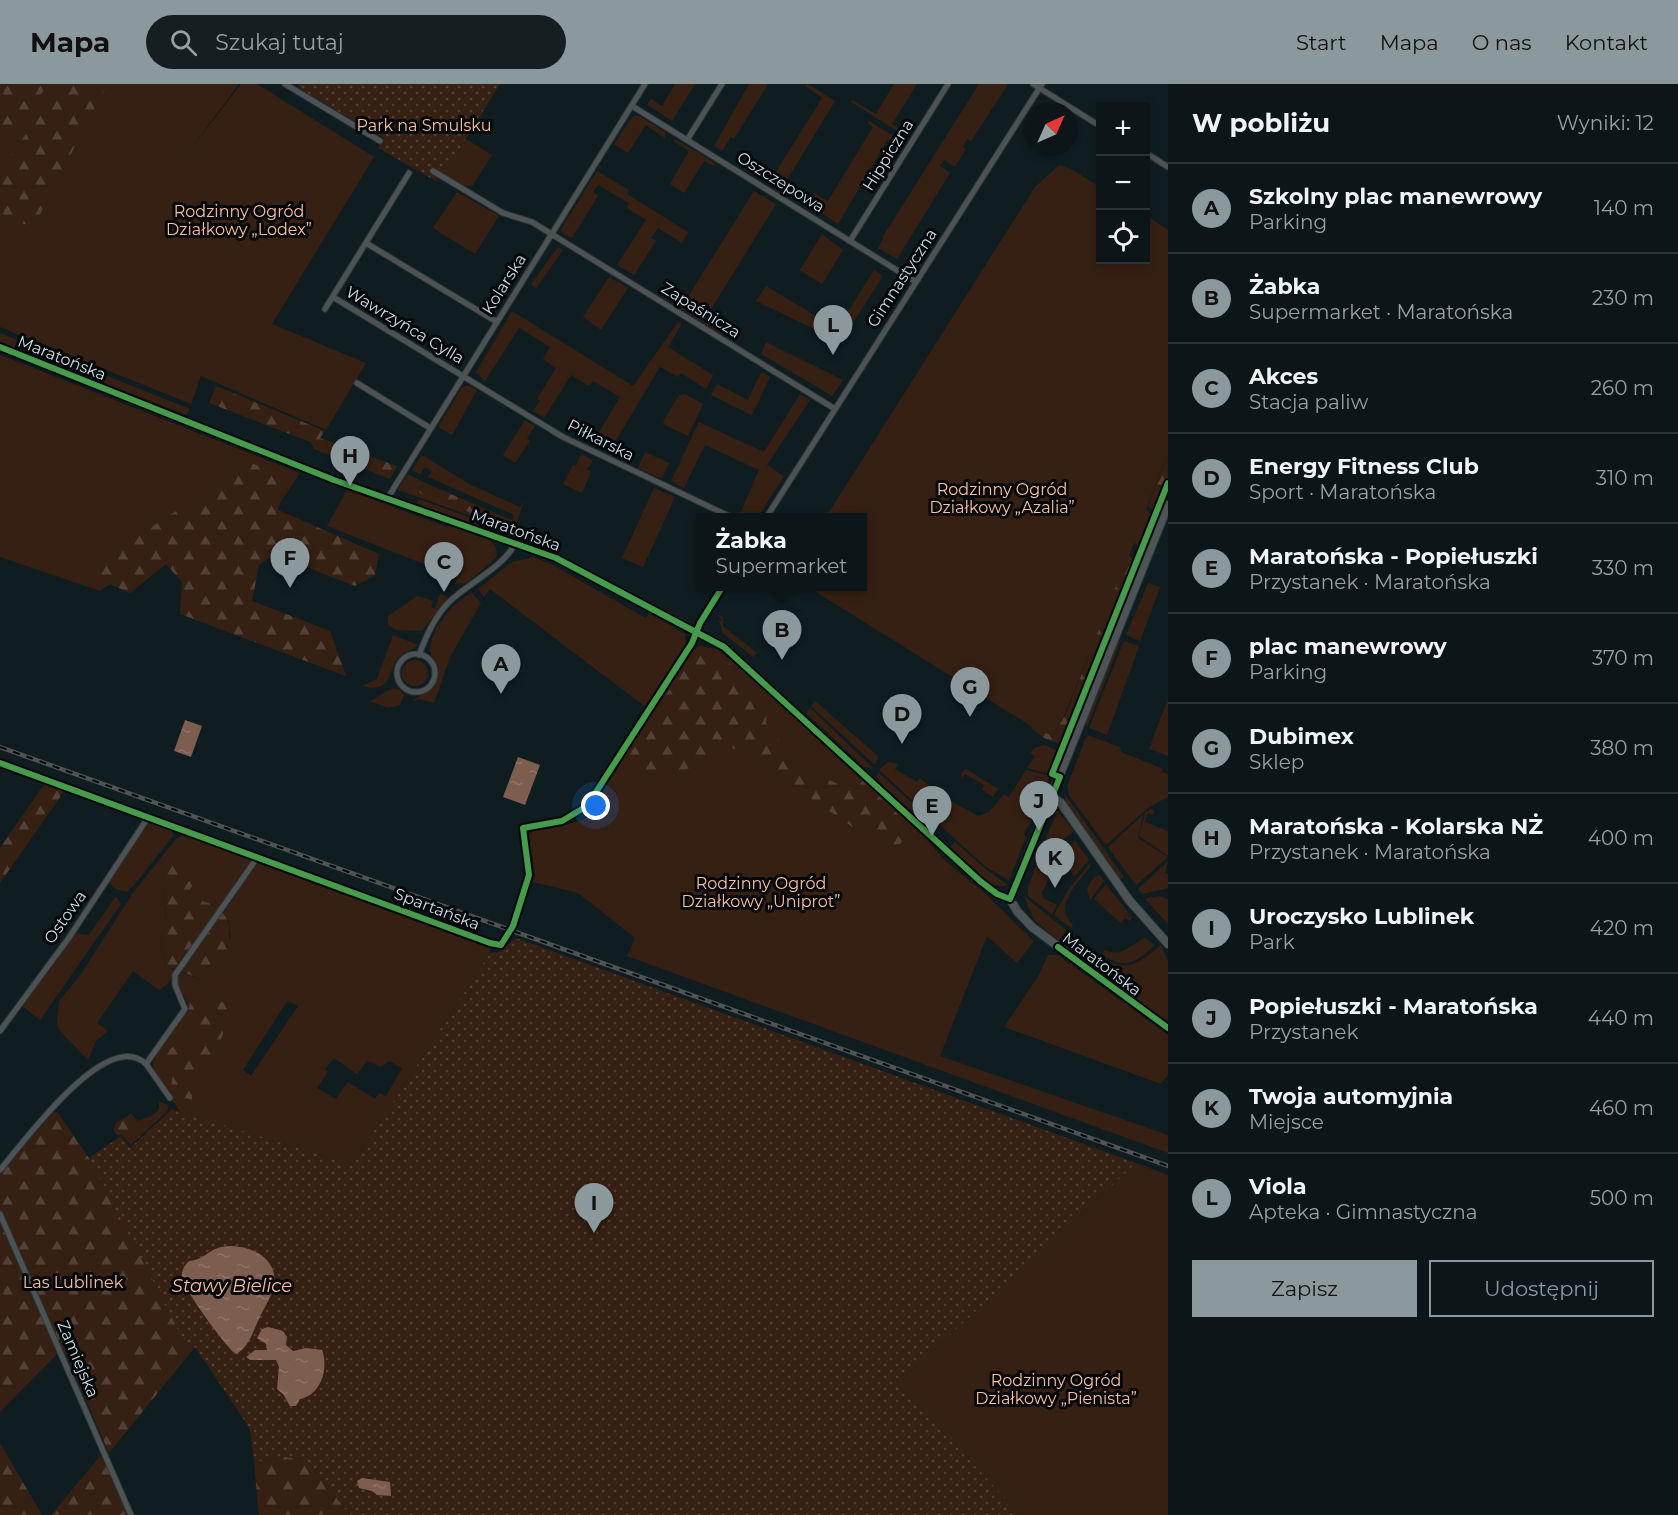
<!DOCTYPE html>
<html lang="pl">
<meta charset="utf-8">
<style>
body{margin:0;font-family:Montserrat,sans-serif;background:#151f21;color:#f1f3f6}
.controls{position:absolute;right:18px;top:18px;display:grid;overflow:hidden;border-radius:0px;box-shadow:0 3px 9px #0003}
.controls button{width:54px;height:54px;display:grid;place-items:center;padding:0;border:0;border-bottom:2px solid #2c3537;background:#0c1618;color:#f1f3f6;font:30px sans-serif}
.compass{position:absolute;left:1024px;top:18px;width:54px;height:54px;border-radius:50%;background:#0c1618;box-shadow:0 3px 9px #0003;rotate:45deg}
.you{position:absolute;left:596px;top:722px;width:21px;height:21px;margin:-15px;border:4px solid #fff;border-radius:50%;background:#1a73e8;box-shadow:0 0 0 9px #1a73e833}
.badge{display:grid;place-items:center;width:39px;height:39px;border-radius:50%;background:#8c999c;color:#111;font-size:20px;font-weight:700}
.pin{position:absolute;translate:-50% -50px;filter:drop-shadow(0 2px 3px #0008)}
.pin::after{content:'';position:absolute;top:32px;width:21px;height:18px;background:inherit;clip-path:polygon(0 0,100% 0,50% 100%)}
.popup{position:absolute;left:696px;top:429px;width:171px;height:78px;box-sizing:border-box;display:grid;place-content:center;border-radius:0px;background:#0c1618;filter:drop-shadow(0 2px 4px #0005);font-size:20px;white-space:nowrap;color:#9a9fa2}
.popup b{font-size:22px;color:#f1f3f6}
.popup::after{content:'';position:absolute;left:50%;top:100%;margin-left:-12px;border:12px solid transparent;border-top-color:#0c1618}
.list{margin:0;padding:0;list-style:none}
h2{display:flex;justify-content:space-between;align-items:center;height:78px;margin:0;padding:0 24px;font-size:26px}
h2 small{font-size:20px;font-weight:400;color:#9a9fa2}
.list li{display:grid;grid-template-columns:39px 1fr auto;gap:18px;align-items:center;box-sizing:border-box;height:90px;padding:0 24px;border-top:2px solid #2c3537}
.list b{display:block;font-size:22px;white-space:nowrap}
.list p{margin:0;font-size:20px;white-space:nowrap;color:#9a9fa2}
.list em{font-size:20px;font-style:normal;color:#9a9fa2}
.actions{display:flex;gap:12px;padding:18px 24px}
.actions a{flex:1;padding:14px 0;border:2px solid #8c999c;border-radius:0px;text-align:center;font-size:21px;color:#8c999c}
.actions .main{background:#8c999c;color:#111}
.icon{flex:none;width:33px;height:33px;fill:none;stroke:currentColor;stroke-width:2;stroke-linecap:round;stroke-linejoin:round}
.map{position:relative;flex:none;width:1168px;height:1431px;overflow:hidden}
header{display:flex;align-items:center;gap:36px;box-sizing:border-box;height:84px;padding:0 30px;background:#8c999c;color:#111}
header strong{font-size:28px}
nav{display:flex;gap:33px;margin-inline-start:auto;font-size:21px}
.search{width:420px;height:54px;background:#151f21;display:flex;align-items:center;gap:15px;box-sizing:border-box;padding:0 21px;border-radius:33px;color:#9a9fa2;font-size:22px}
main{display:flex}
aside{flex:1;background:#0c1618}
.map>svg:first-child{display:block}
</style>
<header>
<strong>Mapa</strong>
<div class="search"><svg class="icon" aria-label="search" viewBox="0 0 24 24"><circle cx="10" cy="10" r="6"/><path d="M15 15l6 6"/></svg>Szukaj tutaj</div>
<nav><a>Start</a><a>Mapa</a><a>O nas</a><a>Kontakt</a></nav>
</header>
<main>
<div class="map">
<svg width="1168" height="1431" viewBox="0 0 1168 1431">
<defs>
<pattern id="forest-firs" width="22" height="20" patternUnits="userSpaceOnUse" patternTransform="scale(1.5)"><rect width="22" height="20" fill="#362014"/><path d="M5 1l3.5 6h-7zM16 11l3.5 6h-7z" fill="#524036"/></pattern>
<pattern id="park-dots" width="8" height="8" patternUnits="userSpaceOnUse" patternTransform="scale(1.5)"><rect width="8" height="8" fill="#362014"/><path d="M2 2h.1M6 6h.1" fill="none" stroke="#524036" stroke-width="1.8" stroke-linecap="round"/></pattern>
<pattern id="water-ripples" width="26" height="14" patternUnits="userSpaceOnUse" patternTransform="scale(1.5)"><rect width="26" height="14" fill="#7c5d4e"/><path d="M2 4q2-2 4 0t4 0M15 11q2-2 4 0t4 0" fill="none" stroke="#8e7467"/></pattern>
</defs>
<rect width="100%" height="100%" fill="#101d20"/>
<g fill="#362014" fill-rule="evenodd">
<path d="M0,0H239L187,70L241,0H257L374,73L272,240L366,279L326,346L201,292L191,320L0,243Z"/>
<path d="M675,0H695L672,37L647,21L651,15L662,22Z"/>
<path d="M749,0H768L734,55L731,53L722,67L714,62Z"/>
<path d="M808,0L835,17L782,104L771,96L822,14L805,2Z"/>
<path d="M894,0H917L892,40L903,47L902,50L851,18L852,16L876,30Z"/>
<path d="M979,0H1008L971,57L967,55L963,63L966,65L955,83L944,76L940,82L950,89L897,175L878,164L883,155L882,154Z"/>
<path d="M633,32H639L665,48V54L646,41L628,69L614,60Z"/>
<path d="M869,37L903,58L901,62L888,55L838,140L815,125L811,116L815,109L828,117L873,43L868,39Z"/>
<path d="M466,55L492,71L473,101L465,103L444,90Z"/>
<path d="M675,55L715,79L713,82L704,77L684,109L670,100L689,67L673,57Z"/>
<path d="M1059,81L1071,85L1100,103V176H1146V131L1168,146V370L1146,425L1153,433L1141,463L1134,459L1065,630L1053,651L1041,648L808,503L863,502V434L826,433L1035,103Z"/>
<path d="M597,87L629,106L627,110L688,148L682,159L658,144L651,154L656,157L634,191L617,181L646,136L627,124L629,119L598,101L593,108L598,112L572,154L562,149L561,145Z"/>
<path d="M754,107L776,120L705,235L727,248L721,250L660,211L662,207L683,221Z"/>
<path d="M457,108L499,132L475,170L433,144Z"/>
<path d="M822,150L843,166L822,200L800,186Z"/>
<path d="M558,163L563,166L536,204L531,200Z"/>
<path d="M874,186L883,192L852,240L847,241L837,256L756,217L766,202L831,241L833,238L839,242Z"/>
<path d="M609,193L628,204L601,246L583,233Z"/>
<path d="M512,227L633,302L678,238L682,240L668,263L713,291L706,305L681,289L678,293L660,283L609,368L592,360L620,313L593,297L589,302L571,291L544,334L533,327L540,317L537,315L556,284L543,275L550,263L519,244L485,297L476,288Z"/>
<path d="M0,249L190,325L186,331L0,258Z"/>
<path d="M766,258L843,296L832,312L761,270Z"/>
<path d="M0,271L300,389L278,422L218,399L227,418L100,507L0,473Z"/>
<path d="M761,288L770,293L752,331L711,311L717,300L748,316Z"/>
<path d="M469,301L477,306L452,351L438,343L462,303Z"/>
<path d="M685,310L703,320L688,352L665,341L663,338L679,311Z"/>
<path d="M800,310L810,316L767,381L784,392L758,433L740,430L759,386L705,361L684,404L671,397L699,338L764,368Z"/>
<path d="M525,336L535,342L527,354L530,357L515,379L503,371Z"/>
<path d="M645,368L669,379L662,395L638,384Z"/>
<path d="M581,369L593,377L587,385L591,388L582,409L563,400L573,381L576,382Z"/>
<path d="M422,371L471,401L520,423L524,417L514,447L398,406L407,390L420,396L419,399L512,437L514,431L428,393L432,387L425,383L420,390L412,386Z"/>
<path d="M654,404L675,413L643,483L622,474Z"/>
<path d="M347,406L447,443L449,440C466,446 499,450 497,473L467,499L455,500L457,493L327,442Z"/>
<path d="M419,415L526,454L533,457L532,460L417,420Z"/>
<path d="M533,473L551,480L646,534L649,529L685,550L686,562L647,624L490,505L484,513L478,505L512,478Z"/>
<path d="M1137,482L1140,483L1070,658L1064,663Z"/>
<path d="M1148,499L1160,503L1140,557L1126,551Z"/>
<path d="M472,509L481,519L450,573L434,619L420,615L412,618C417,612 422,612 428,607C445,595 433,581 430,567C431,544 452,519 472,509Z"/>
<path d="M440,510L448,513L422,547L396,546L388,541V532L417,512L433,517L431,523L435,525Z"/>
<path d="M717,530L723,533V542L757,569L753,573L723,549L719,537L722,536Z"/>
<path d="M393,551L418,561C412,567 404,568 398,574C387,588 393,610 362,602L377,595Z"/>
<path d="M1121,556L1087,643L1086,638L1117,559Z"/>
<path d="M1124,557L1139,562L1107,651L1089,644Z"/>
<path d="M699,562L717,565L759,599L817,655L923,749C937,773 959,788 980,805C998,821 1015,840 1034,857L1017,879L987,852L940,972L1168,1051V1069L627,872L635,854L578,809L533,798L535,791L529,751L533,747C553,742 593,740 602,721C605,716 603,709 605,703L688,570Z"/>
<circle cx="415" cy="589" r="13"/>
<path d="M393,604L400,606L404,611L400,621L388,624L370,617Z"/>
<path d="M1168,615V672L1149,665Z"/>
<path d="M815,617L878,672L875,681L811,622Z"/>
<path d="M810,624L873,684L864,683L806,629Z"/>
<path d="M1087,651L1120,663L1121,668L1163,685L1162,688L1168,690V713L1149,723L1106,761L1069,711L1067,702Z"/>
<path d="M1044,661L1060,668L1050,690L1027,684L1035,672L1030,669L1034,664Z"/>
<path d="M888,678L898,680L895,685L917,698L920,694L947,715L978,732L989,728L1004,710L1009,713L1026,686L1050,692L1032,737L1024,749L1026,753L1009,796L986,783L879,686Z"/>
<path d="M966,685L998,705L993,713L982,706L984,701L965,690L962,694L961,689Z"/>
<path d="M878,688L934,739L930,743L880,699L877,693Z"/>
<path d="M1064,709L1124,793L1120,795L1066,718Z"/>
<path d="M1151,725L1154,726L1153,731L1148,729L1145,738L1168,747V772L1139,752L1145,729Z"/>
<path d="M1057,726L1074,747L1056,761V780L1042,808L1043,814L1057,821L1052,830L1028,812V803Z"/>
<path d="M1143,731L1138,754L1168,773L1136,801L1108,763Z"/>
<path d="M151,736L171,743L173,752L134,801L127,808L115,805L108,797Z"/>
<path d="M183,751L253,774L218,825L212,820L187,823L182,819L193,801H164L166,836L160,860L166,881L174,886C173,895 167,902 159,906L133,887L97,939L108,947L96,957L88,976L60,947L57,939L59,917L79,893L133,809L176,755Z"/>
<path d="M1075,756L1089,776L1074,793L1068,783L1074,781L1069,762Z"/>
<path d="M955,758L988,787L1008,801C987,808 965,776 950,763Z"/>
<path d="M1168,777L1165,789L1168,790V804L1142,810L1138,805Z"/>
<path d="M261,778L490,863V869L352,1081L180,1028L154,987L153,977L187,924L188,918L177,902L180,888L202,896L217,875L233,880L229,837L223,830L253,784ZM287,917L298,922L251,992L243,986ZM334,974L357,990L367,977L381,983L389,977L402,984L386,1012L379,1009L375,1015L348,998L336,1015L317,1004L328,988L325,985Z"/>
<path d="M1091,778L1090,783C1078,799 1052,822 1073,841L1071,844L1054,831L1068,806Z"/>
<path d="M1100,791L1104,797L1090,816L1087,804L1094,793Z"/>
<path d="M1106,800L1132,834L1130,837L1125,834L1121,839L1094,815Z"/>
<path d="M116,812L121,820L40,936L22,922L73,849L89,851Z"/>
<path d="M1024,812L1068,848L1065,852L1081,864L1084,861C1118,886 1127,891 1161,861L1168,878V937L1083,876L1034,836Z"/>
<path d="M1158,812L1168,815V840L1145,815Z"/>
<path d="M1145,854L1155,861C1136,878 1125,887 1102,870L1105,866C1123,874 1130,860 1145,854Z"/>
<path d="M1048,871H1058L1168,951V991L1161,1000L1004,943L1039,891Z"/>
<path d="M1136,1079L1168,1091V1431H1021L897,1300Z"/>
</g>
<g fill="url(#forest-firs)">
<path d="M2,0H48L0,69V4Z"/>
<path d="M61,0H107L34,142L0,135V87Z"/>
<path d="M216,302L325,347L320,354L397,382L390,395L314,365L311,358L209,319Z"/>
<path d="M1168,370V394L1159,411L1161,412L1155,428L1148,422Z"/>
<path d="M250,378L272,389L280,397L278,426L379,470L375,491L355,502L316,487L279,467L259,481L252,517L330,547L346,592L180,530L182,498L166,480L130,509L79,486L161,437Z"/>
<path d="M416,395L513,437L511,444L421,410L416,404Z"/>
<path d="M1128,471L1135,476L1062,661L1044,654L1027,640L1041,648L1053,651L1066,630Z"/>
<path d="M711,567L724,574L768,617L766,639C788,668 804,685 838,700L854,689L906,738L905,753L900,760L887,762L867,753L743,668L730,663L674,692L654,691L628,674L667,609L696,571Z"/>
<path d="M45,699L65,706L0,799V764Z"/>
<path d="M175,777L180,779L182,786L193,793V801L182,819L187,823L196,816C217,819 233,832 229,854L238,861L240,868L233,880L217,875L202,896L166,881L160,860L166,836L164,801L168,782Z"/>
<path d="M218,912L220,919L225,917L235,918L237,924L219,930L214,936L224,947C220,957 217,970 211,979C200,994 193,995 192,1016L186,1014L178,1017L170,1009L173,990L178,986V981L167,971V966L175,962L192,970L200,954L210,950V947L195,938L181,935L188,928L191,915L201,923H210L213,915Z"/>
<path d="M159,1017L168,1021V1026L131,1061L122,1051H117L114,1046L116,1039L131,1030L138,1037L153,1031L159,1025Z"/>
<path d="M53,1028L58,1029L89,1074L195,1263L109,1369L66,1270H57L0,1328V1091Z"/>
<path d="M0,1359L42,1431H0Z"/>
<path d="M102,1370L127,1431H51Z"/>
<path d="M285,1373L306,1375L350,1431H259L254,1378Z"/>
</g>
<g fill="url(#park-dots)">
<path d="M298,0H500L444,90L439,92L436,97L378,64L384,54L300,5Z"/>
<path d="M516,854L1136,1079L897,1300L1021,1431H350L306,1375L285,1373L254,1378L250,1345L195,1263L186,1261L89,1074L121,1052L130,1064L172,1025L352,1081L490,869L499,868Z"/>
</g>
<g fill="url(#water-ripples)">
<path d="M185,636L202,642L191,673L174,667Z"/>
<path d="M518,673L540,681L525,721L503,713Z"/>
<path d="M221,1163C247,1158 282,1174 273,1205C270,1216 263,1225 259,1235C253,1247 249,1264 236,1270C228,1266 183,1204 182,1194C181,1187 184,1182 189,1177C204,1176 208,1166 221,1163Z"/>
<path d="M268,1243L283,1247L287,1253L286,1261L293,1267L306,1264L322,1266C329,1284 321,1311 300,1315L296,1322H290L283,1310L277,1305L279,1283L276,1276H250L246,1273L255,1266H267L266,1260L257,1254L262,1245Z"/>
<path d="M362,1394L390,1398L391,1412L377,1411L372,1407L359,1404L357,1397Z"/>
</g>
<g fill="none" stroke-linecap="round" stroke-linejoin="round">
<g stroke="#2c3739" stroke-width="7">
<g id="street">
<path d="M285,0L380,57"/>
<path d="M1033,0L1100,42"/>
<path d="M632,22L916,198"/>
<path d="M687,56L722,0"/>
<path d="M1146,69L1168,83"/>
<path d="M433,87L503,129L532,138L835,325"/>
<path d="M850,157L948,0"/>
<path d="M366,159L497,238"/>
<path d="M333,213L563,353L733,434"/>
<path d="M325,225L409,89"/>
<path d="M357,299L430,344"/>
<path d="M387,415L645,0"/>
<path d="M766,434L1042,0"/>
<circle cx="416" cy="589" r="19"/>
<path d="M419,571C426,552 435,532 449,518C471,497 500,486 516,459"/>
<path d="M0,679L490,859L501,861L513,842L529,791L523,744L562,737L587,722L692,559L700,539L723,502"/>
<path d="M0,947L68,855L149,732"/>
<path d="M170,1014L146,980L185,925L175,901V891L257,774"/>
<path d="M0,1086C23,1059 107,942 146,980"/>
<path d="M0,1130L131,1431"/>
</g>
</g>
<g stroke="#2c3739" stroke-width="10">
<g id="secondary">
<path d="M0,263L334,396L556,474L724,563L980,797L997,810L1010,815L1017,827L1032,843L1168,944"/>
<path d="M1052,713L1061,719L1129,816L1168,860"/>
<path d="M1010,815L1168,421"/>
</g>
</g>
<use href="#street" stroke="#4d5354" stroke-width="5"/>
<use href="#secondary" stroke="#4d5455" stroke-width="8"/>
<g stroke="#4e5355" stroke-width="4.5">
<path id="rail" d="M0,663L1168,1082"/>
</g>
<use href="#rail" stroke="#03090b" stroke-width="2" stroke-dasharray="7" stroke-linecap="butt"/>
<g stroke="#03090b" stroke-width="10">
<g id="cycleway">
<path d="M0,263L334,396L556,474L724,563L980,797L997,810L1010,815L1060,693L1052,690L1168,399"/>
<path d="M0,679L490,859L501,861L513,842L529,791L523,744L562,737L587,722L692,559L700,539L723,502"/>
<path d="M1058,863L1168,944"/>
</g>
</g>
<use href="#cycleway" stroke="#469c4c" stroke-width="6"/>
</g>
<g text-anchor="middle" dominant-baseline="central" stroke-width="6" stroke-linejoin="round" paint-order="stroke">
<g font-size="16" fill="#fdbea0" stroke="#03090b">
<text x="424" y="41">Park na Smulsku</text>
<text x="239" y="127">Rodzinny Ogród<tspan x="239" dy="18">Działkowy „Lodex”</tspan></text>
<text x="1002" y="405">Rodzinny Ogród<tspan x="1002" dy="18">Działkowy „Azalia”</tspan></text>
<text x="761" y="799">Rodzinny Ogród<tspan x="761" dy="18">Działkowy „Uniprot”</tspan></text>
<text x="73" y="1198">Las Lublinek</text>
<text x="1056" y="1296">Rodzinny Ogród<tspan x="1056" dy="18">Działkowy „Pienista”</tspan></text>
</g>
<g font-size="16" fill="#cfdcdf" stroke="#03090b">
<text transform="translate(888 71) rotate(-58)">Hippiczna</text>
<text transform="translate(781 98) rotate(32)">Oszczepowa</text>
<text transform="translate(902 194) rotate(-57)">Gimnastyczna</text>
<text transform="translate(504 200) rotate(-58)">Kolarska</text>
<text transform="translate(701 226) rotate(32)">Zapaśnicza</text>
<text transform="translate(405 241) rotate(31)">Wawrzyńca Cylla</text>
<text transform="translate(62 274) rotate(22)">Maratońska</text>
<text transform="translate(601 356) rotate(27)">Piłkarska</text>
<text transform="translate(516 446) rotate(20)">Maratońska</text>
<text transform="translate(437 825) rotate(21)">Spartańska</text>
<text transform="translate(65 833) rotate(-55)">Ostowa</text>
<text transform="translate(1102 880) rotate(37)">Maratońska</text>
<text transform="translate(78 1275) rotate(67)">Zamiejska</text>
</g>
<g font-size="18" font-style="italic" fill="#fbbd9e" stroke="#03090b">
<text x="232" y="1202">Stawy Bielice</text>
</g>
</g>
</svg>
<div class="controls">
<button>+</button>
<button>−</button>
<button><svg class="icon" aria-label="locate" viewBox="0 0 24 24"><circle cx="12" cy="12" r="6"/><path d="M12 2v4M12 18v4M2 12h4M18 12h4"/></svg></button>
</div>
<svg class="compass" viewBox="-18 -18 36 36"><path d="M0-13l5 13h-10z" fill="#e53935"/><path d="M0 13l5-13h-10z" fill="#9a9fa2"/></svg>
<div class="you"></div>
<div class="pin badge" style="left:501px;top:610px">A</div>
<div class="pin badge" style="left:782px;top:576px">B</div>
<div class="popup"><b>Żabka</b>Supermarket</div>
<div class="pin badge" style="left:444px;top:508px">C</div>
<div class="pin badge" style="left:902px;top:660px">D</div>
<div class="pin badge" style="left:932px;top:752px">E</div>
<div class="pin badge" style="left:290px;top:504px">F</div>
<div class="pin badge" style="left:970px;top:633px">G</div>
<div class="pin badge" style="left:350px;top:402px">H</div>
<div class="pin badge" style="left:594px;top:1149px">I</div>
<div class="pin badge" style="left:1039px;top:747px">J</div>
<div class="pin badge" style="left:1055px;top:804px">K</div>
<div class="pin badge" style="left:833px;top:271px">L</div>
</div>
<aside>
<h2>W pobliżu<small>Wyniki: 12</small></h2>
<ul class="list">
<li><span class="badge">A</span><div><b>Szkolny plac manewrowy</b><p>Parking</p></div><em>140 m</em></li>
<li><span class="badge">B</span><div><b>Żabka</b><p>Supermarket · Maratońska</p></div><em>230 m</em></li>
<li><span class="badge">C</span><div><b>Akces</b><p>Stacja paliw</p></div><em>260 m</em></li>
<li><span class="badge">D</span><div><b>Energy Fitness Club</b><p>Sport · Maratońska</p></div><em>310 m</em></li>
<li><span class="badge">E</span><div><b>Maratońska - Popiełuszki</b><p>Przystanek · Maratońska</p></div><em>330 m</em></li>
<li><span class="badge">F</span><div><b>plac manewrowy</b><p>Parking</p></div><em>370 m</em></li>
<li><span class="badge">G</span><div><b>Dubimex</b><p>Sklep</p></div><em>380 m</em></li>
<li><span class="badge">H</span><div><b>Maratońska - Kolarska NŻ</b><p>Przystanek · Maratońska</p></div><em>400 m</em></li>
<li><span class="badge">I</span><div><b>Uroczysko Lublinek</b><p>Park</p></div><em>420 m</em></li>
<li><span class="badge">J</span><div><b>Popiełuszki - Maratońska</b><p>Przystanek</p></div><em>440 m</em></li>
<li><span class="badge">K</span><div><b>Twoja automyjnia</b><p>Miejsce</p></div><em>460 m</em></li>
<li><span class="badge">L</span><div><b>Viola</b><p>Apteka · Gimnastyczna</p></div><em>500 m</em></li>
</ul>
<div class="actions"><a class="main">Zapisz</a><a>Udostępnij</a></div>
</aside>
</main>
